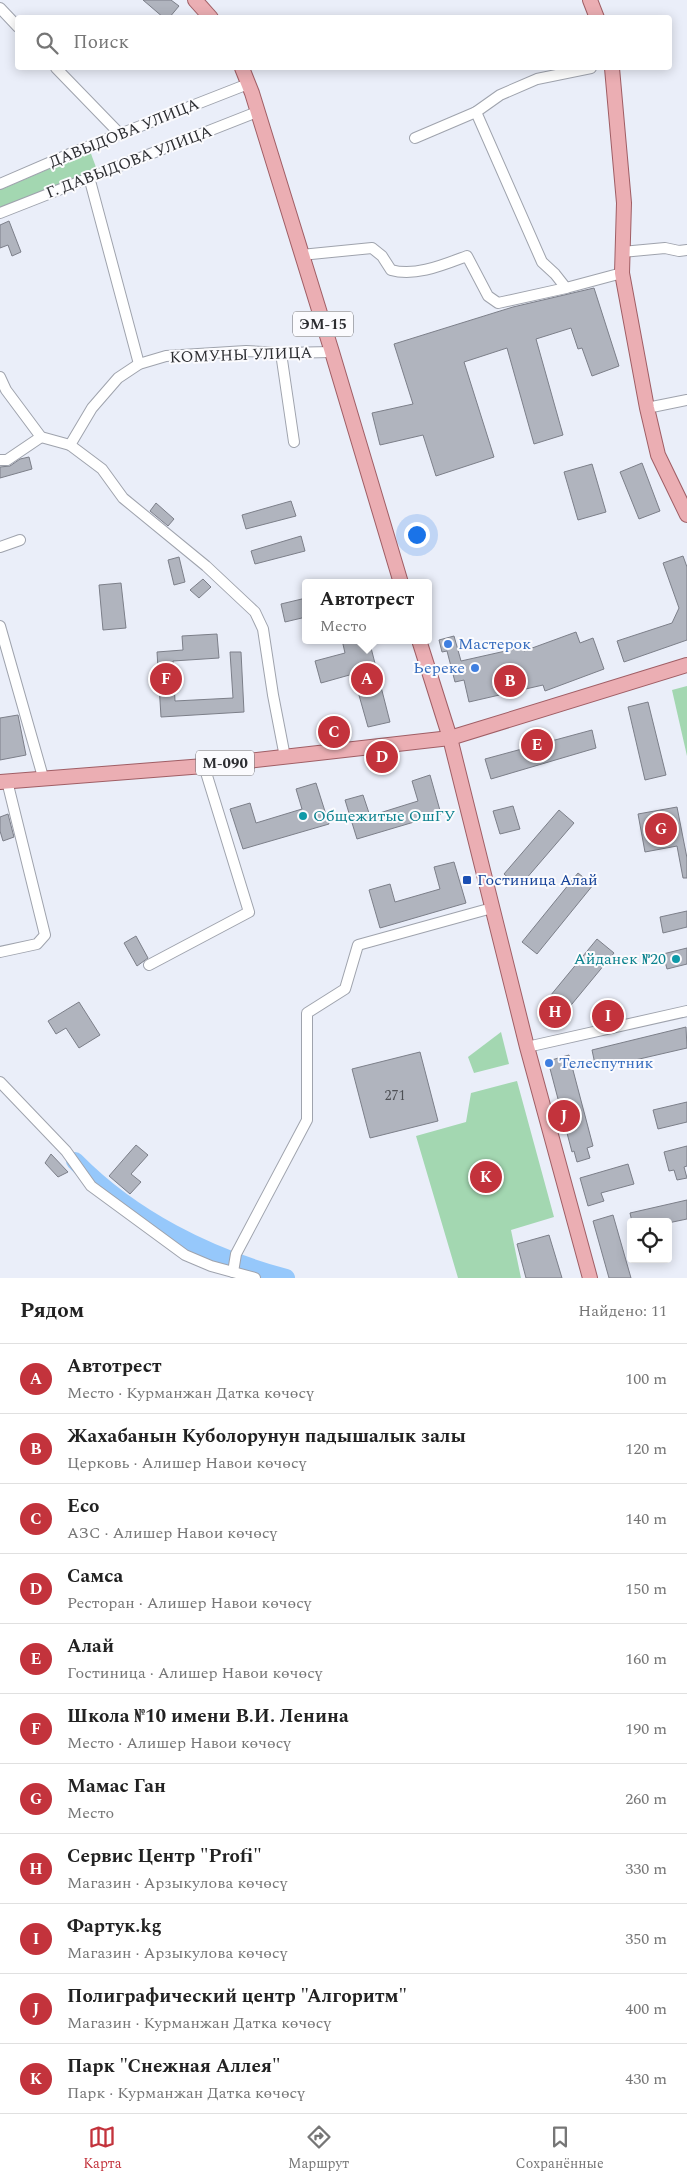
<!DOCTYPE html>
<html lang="ru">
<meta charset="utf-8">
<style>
body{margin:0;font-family:Spectral,serif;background:#f2f2f2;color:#222}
.controls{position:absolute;right:15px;bottom:15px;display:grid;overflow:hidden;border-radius:5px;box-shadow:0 2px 12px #0003}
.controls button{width:45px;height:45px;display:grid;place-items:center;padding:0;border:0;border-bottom:1px solid #e0e0e0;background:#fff;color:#222;font:25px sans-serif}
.you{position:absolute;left:416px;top:534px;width:18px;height:18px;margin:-12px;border:4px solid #fff;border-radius:50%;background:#1a73e8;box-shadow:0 0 0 8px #1a73e833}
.badge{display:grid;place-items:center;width:32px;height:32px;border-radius:50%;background:#c3333c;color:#fff;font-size:16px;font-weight:700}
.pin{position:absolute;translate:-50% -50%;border:2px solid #fff;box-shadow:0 1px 5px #0006}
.popup{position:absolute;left:302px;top:579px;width:130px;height:65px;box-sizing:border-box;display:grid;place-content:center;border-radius:5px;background:#fff;filter:drop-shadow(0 1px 4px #0005);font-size:16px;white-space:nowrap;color:#767676}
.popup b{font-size:19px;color:#222}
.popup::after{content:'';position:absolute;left:50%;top:100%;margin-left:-10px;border:10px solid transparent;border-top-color:#fff}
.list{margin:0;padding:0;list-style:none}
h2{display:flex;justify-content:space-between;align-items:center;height:65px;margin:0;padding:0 20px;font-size:21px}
h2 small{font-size:16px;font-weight:400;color:#767676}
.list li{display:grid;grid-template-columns:32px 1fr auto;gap:15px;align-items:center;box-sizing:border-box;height:70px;padding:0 20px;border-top:1px solid #e0e0e0}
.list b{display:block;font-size:19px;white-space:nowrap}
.list p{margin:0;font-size:16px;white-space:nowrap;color:#767676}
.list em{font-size:16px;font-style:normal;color:#767676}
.icon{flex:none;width:28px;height:28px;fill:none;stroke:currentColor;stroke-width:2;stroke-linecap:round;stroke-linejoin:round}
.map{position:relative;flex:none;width:687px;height:1278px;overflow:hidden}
.search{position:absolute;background:#fff;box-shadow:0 2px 12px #0003;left:15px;right:15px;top:15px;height:55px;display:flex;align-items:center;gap:12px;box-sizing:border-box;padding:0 18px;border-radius:5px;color:#767676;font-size:19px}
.sheet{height:835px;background:#fff}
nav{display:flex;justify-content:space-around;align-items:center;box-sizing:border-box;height:70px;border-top:1px solid #e0e0e0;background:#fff;font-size:14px;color:#767676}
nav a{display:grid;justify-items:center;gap:2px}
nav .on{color:#c3333c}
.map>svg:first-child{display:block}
</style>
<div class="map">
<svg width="687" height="1278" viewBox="0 0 687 1278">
<rect width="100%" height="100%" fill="#eaeef9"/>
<g fill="#a3d7b1">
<path d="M90,151L97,170L0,210V190Z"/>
<path d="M687,686V756L672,690Z"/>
<path d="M501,1032L509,1064L474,1073L468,1057Z"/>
<path d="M517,1081L554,1217L511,1230L521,1278H458L416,1136L466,1122L471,1093Z"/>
</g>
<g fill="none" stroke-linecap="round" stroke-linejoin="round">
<path stroke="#96c8fb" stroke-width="18" d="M75,1161C132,1219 208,1257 286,1278"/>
</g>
<g fill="#b0b4be" stroke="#7c7f89">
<path d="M143,0H171L179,6L169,18H164Z"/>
<path d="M9,221L21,252L12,256L8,245L0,248V225Z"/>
<path d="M594,288L619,366L592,376L582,348L578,349L571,328L536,339L563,435L534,444L507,348L464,362L494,457L436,476L423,435L380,445L372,413L413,404L394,344L513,307Z"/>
<path d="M29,457L32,469L0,478V467L10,466L20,459Z"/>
<path d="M642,463L660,511L639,519L620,472Z"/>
<path d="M592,464L606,512L578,520L564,472Z"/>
<path d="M291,501L296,516L246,529L242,515Z"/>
<path d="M156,503L174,519L168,526L150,511Z"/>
<path d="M301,536L305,551L255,564L251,551Z"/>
<path d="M683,556L687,567V640L624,662L617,641L672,623L679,608L663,563Z"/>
<path d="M179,557L185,582L174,585L168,560Z"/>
<path d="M203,579L211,587L199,598L190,590Z"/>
<path d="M121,583L126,628L103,630L99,585Z"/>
<path d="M306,598V617L285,622L281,604Z"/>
<path d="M576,632L580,643L593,638L604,669L545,691L543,685L469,702L464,680L455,682L447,651L442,652L439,640L454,636L461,661L510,650L524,648V651Z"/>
<path d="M217,634L219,658L173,661L175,701L233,698L230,652H241L244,712L161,717L157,652L183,650L182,636Z"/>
<path d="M342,640H369L390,722L368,727L353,674L321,683L315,661L345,653Z"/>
<path d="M648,702L666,775L645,780L628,707Z"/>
<path d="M18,715L26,755L0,760V718Z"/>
<path d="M592,730L596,748L491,779L485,759Z"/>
<path d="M430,775L441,814L357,839L345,800L363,795L370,816L418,801L412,781Z"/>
<path d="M316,783L329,824L243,849L230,809L250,803L256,823L302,809L296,789Z"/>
<path d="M513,806L520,829L500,834L493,811Z"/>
<path d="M677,807L687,858V878H683L677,846L645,852L638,814Z"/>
<path d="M559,810L574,823L519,887L504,874Z"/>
<path d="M8,814L14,837L3,841L0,831V817Z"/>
<path d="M454,862L466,903L380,928L369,890L390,884L395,902L440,889L434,867Z"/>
<path d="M578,873L593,885L537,954L522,942Z"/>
<path d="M687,911V927L663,933L660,917Z"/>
<path d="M136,936L148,958L137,966L124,943Z"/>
<path d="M597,939L614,953L558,1021L541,1007Z"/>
<path d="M687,948V964L667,969L663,954Z"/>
<path d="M79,1002L100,1035L79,1048L66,1028L56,1034L48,1021Z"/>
<path d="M686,1027L687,1048L596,1069L592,1050Z"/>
<path d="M420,1052L438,1121L370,1138L352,1069Z"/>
<path d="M569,1055L593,1146L587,1148L590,1158L577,1162L574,1151L572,1152L548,1061Z"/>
<path d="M687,1102V1122L658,1129L653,1110Z"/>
<path d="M136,1145L148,1155L131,1174L141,1182L130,1194L109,1176Z"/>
<path d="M687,1146V1166L684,1167L687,1178L677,1180L674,1170L669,1171L664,1152Z"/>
<path d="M51,1154L68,1172L58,1177L45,1163Z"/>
<path d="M628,1164L634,1184L601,1193L604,1201L588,1206L580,1178Z"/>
<path d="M687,1200V1219L668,1223V1222H632L630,1213Z"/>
<path d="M613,1215L631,1278H609L593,1221Z"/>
<path d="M549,1235L562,1278H526L517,1244Z"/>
</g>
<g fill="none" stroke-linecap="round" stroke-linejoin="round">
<g stroke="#9fa3ad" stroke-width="12">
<g id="minor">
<path d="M0,8L18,27"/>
<path d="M56,68L120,134"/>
<path d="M476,112L542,262L555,274L566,288"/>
<path d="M415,138L476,112L500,95L537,79L591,68"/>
<path d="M89,177L139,364"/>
<path d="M0,184L74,152L248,84"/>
<path d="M0,213L257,112"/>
<path d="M622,252L665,248L679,251L687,250"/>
<path d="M301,255L372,248L382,256L391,270C415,277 443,265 467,256L488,296L498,303L566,288L622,273"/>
<path d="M281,353L294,442"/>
<path d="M0,377L6,390L41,437L70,445L102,469L123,498L206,566L255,612L263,629L273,695L285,757"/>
<path d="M647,408L687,400"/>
<path d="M70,445L92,408L118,378L139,364L166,356L246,351L281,353L332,352"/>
<path d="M0,460H7L41,437"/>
<path d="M0,547L20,540"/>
<path d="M0,626L43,777"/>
<path d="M0,952L37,944L45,935L7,781"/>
<path d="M149,965L249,912L204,766"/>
<path d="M527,1047L687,1011"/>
<path d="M0,1082L66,1151L91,1186L185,1255L211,1266L255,1278"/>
<path d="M233,1272L236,1254L307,1120V1013L345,989L358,945L492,908"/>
</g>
</g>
<g stroke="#a05e65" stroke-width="16">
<g id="major">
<path d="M195,0L211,18"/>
<path d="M590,0L597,18"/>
<path d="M242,68L252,93L332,352L401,583"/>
<path d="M612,68L624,203L622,273L647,408L658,455L687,515"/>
<path d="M419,640L450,738L527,1047L590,1278"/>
<path d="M0,782L204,766L450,738L687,665"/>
</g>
</g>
<use href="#minor" stroke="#fff" stroke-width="10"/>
<use href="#major" stroke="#ebaeb3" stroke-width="14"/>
</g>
<g fill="#3f7fe0" stroke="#fbfbfe" stroke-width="2">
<circle cx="448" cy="644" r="5"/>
<circle cx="475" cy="668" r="5"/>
<circle cx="549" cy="1063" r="5"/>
</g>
<g fill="#0f9aa8" stroke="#fbfbfe" stroke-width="2">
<circle cx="303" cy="816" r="5"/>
<circle cx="676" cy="959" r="5"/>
</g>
<rect fill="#1a4fb4" stroke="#fbfbfe" stroke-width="2" x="462" y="875" width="10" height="10" rx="2.5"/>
<g text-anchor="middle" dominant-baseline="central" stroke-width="4" stroke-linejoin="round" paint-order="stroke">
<g font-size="14" fill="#4d4f54">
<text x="395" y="1095">271</text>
</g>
<g fill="#fbfbfe" stroke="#6a6b6e" stroke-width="1">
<rect x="293" y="311.5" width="60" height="25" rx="4"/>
<rect x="196" y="750.5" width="58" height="25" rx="4"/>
</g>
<g font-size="15" font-weight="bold" fill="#2c2d31">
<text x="323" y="324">ЭМ-15</text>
<text x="225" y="763">М-090</text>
</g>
<g font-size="16" fill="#2c2d31" stroke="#fbfbfe">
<text transform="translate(124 133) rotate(-22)">ДАВЫДОВА УЛИЦА</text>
<text transform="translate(129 162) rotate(-21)">Г. ДАВЫДОВА УЛИЦА</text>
<text transform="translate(241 355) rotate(-2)">КОМУНЫ УЛИЦА</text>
</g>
<g font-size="16" fill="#366cbe" stroke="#fbfbfe" text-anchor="start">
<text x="458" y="644">Мастерок</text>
<text x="465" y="668" text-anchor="end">Ьереке</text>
<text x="559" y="1063">Телеспутник</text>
</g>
<g font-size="16" fill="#0d838f" stroke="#fbfbfe" text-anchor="start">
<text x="313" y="816">Общежитые ОшГУ</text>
<text x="666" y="959" text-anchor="end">Айданек №20</text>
</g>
<g font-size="16" fill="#164399" stroke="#fbfbfe" text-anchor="start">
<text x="477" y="880">Гостиница Алай</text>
</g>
</g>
</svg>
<div class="controls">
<button><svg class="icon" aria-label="locate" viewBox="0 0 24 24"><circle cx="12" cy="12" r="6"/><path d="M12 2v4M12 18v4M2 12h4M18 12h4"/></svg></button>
</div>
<div class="you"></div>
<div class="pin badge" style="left:367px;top:679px">A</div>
<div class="popup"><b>Автотрест</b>Место</div>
<div class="pin badge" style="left:510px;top:681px">B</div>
<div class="pin badge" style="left:334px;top:732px">C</div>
<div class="pin badge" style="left:382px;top:757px">D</div>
<div class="pin badge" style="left:537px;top:745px">E</div>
<div class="pin badge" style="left:166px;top:679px">F</div>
<div class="pin badge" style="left:661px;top:829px">G</div>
<div class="pin badge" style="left:555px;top:1012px">H</div>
<div class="pin badge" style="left:608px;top:1016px">I</div>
<div class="pin badge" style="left:564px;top:1116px">J</div>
<div class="pin badge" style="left:486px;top:1177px">K</div>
<div class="search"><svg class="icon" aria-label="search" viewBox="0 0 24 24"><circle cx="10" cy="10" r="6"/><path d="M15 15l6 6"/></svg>Поиск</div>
</div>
<section class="sheet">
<h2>Рядом<small>Найдено: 11</small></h2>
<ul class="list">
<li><span class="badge">A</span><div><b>Автотрест</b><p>Место · Курманжан Датка көчөсү</p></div><em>100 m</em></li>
<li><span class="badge">B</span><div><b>Жахабанын Куболорунун падышалык залы</b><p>Церковь · Алишер Навои көчөсү</p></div><em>120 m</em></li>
<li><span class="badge">C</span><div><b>Есо</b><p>АЗС · Алишер Навои көчөсү</p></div><em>140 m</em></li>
<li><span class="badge">D</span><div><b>Самса</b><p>Ресторан · Алишер Навои көчөсү</p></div><em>150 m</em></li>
<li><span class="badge">E</span><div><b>Алай</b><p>Гостиница · Алишер Навои көчөсү</p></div><em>160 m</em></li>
<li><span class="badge">F</span><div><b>Школа №10 имени В.И. Ленина</b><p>Место · Алишер Навои көчөсү</p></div><em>190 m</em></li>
<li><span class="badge">G</span><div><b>Мамас Ган</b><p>Место</p></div><em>260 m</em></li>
<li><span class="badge">H</span><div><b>Сервис Центр &quot;Profi&quot;</b><p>Магазин · Арзыкулова көчөсү</p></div><em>330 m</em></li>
<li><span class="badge">I</span><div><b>Фартук.kg</b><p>Магазин · Арзыкулова көчөсү</p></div><em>350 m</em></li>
<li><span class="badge">J</span><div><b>Полиграфический центр &quot;Алгоритм&quot;</b><p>Магазин · Курманжан Датка көчөсү</p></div><em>400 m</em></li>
<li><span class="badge">K</span><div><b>Парк &quot;Снежная Аллея&quot;</b><p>Парк · Курманжан Датка көчөсү</p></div><em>430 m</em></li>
</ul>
</section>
<nav>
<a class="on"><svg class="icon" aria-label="map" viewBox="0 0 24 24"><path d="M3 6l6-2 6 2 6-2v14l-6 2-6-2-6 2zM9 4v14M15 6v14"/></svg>Карта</a>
<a><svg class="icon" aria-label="directions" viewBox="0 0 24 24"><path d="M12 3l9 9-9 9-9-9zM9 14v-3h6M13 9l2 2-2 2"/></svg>Маршрут</a>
<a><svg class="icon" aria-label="saved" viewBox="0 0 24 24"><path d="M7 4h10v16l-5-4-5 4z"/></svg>Сохранённые</a>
</nav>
